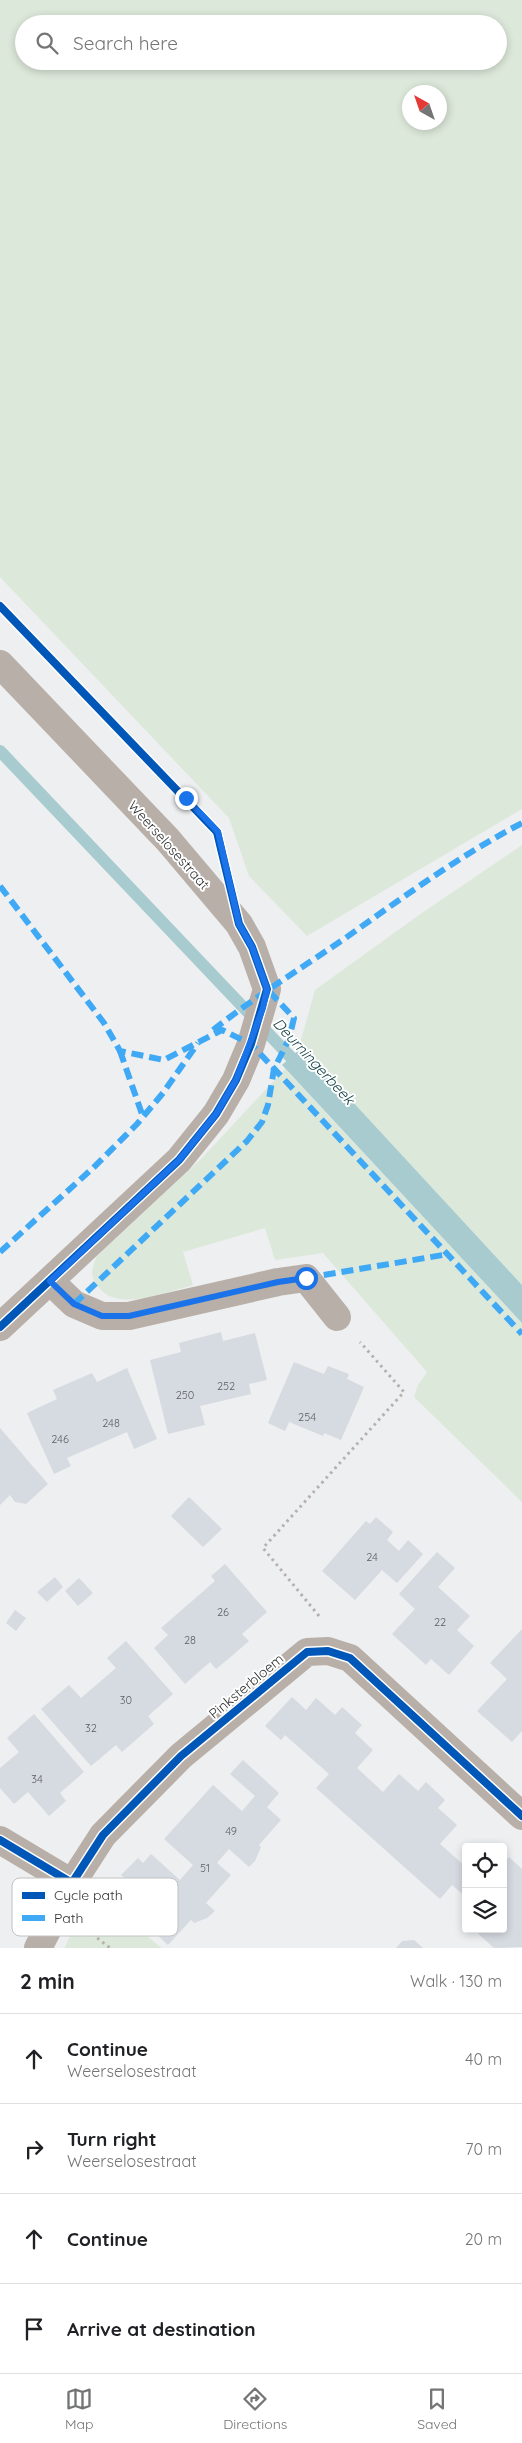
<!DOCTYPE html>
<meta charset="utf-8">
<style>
body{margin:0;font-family:Quicksand,sans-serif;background:#f2f2f2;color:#202124}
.controls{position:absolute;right:15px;bottom:15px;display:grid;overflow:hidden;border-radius:5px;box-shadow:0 2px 8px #0003}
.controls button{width:45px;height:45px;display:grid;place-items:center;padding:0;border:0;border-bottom:1px solid #e0e0e0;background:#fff;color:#202124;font:25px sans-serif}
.compass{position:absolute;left:402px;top:85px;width:45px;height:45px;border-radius:50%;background:#fff;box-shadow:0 2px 8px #0003;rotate:320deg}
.stop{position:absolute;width:15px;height:15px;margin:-11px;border:4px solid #1a73e8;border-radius:50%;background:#fff}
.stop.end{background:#1a73e8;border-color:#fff;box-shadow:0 1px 5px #0008}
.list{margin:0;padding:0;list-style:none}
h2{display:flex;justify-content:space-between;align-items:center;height:65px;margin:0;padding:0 20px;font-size:21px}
h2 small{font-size:16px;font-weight:400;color:#757577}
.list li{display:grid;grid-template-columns:32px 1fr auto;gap:15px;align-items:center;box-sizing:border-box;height:90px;padding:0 20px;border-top:1px solid #e0e0e0}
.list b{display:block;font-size:19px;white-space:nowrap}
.list p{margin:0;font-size:16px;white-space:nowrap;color:#757577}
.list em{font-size:16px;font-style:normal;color:#757577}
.icon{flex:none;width:28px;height:28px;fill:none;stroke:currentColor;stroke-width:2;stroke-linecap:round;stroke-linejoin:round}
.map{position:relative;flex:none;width:522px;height:1948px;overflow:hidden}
.search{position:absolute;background:#fff;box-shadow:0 2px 8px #0003;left:15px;right:15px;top:15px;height:55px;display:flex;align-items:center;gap:12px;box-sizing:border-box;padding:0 18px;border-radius:28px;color:#757577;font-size:19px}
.sheet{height:425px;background:#fff}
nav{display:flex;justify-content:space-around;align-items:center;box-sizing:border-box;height:70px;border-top:1px solid #e0e0e0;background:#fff;font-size:14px;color:#757577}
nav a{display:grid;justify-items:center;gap:2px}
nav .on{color:#737475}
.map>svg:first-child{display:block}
</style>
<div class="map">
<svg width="522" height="1948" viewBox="0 0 522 1948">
<rect width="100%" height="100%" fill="#eeeff0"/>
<g fill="#dce8da" fill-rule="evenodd">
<path d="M0,0H522V809L307,936L249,876L229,818L0,577ZM24,24H498V61H24ZM410,92H440V122H410Z"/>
<path d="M522,845V1285L302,1047H299L315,990L419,915Z"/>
<path d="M285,1069L522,1323V1502L414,1397L418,1385L427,1372L323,1253L275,1260L265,1228L183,1252L193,1285C167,1292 115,1314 97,1285C89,1274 92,1268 97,1256L201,1159Z"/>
<path d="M81,1879L161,1948H65L82,1905L75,1887Z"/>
</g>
<path fill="#a7cbce" d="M302,1047L522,1285V1323L282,1065Z"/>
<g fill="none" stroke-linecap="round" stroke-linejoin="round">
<path stroke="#a7cbce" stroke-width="12" d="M0,751L301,1068"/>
</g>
<g fill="#d6dae1">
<path d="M221,1332L223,1341L255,1333L267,1380L249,1384L251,1394L200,1406L205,1425L168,1434L150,1360L181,1352L179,1343Z"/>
<path d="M294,1362L324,1374L328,1366L349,1374L347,1379L364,1387L341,1440L324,1433L323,1436L289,1422L285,1431L268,1423Z"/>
<path d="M127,1368L157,1439L134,1449L127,1432L67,1458L71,1466L54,1474L27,1413L57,1399L53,1390L92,1373L97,1382Z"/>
<path d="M0,1428L48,1484L26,1504L15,1502L10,1495L0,1505Z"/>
<path d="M189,1497L222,1529L203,1547L171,1516Z"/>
<path d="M376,1517L393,1532L387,1540L399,1551L408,1540L423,1554L397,1583L382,1570L355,1600L322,1571L366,1521L370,1524Z"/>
<path d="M437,1552L455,1568L438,1587L470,1616L457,1630L474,1646L449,1675L431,1659L426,1665L392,1634L415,1609L399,1594Z"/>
<path d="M225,1564L267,1612L242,1634L249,1641L233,1655L216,1669L210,1662L185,1684L154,1648L168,1635L161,1628L215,1581L211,1576Z"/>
<path d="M55,1577L63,1587L47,1602L37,1592Z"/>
<path d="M79,1578L93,1593L78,1606L65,1591Z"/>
<path d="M15,1610L26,1618L16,1631L6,1623Z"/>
<path d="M522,1629V1731L512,1742L477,1711L507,1679L490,1663Z"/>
<path d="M126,1641L173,1694L148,1716L154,1724L122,1752L116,1745L91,1766L41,1709L69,1685L81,1698L116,1668L107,1658Z"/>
<path d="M292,1697L306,1710L316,1698L335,1715L342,1707L362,1725L355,1733L373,1750L357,1768L383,1792L399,1774L418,1791L426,1782L445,1800L438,1808L457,1825L440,1844L466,1867V1897L452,1885L440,1899L316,1788L329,1774L285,1735L281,1740L265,1726Z"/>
<path d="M34,1714L84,1772L60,1793L66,1801L49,1816L28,1792L14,1804L0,1788V1768L19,1752L7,1738Z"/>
<path d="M243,1760L279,1793L267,1807L281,1820L259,1845L261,1847L255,1861L249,1867L229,1849L217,1863L231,1875L206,1903L215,1911L207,1918L194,1923L191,1920L168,1945L142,1921L155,1907L121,1875L138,1858L143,1863L151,1854L180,1880L193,1865L164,1839L213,1785L242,1811L255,1796L230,1774Z"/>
<path d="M509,1857L522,1869V1947L494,1948L473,1929H503V1864Z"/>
<path d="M414,1940L423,1948H396L402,1941Z"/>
</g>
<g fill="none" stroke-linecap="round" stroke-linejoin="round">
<g stroke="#b6b1ae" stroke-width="3" stroke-dasharray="2.5 4" stroke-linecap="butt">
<path d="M319,1616L263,1548L404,1392L360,1342"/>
<path d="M87,1930L110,1948"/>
</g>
<g stroke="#b8afa8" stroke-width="28">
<path d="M50,1281L74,1304L102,1316H129L278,1282L306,1278L337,1317"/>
<path d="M0,1840L72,1883L103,1835L181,1756L307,1652L328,1651L350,1658L522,1816"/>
<path d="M38,1948L72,1883"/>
</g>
<path stroke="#b8afa8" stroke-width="28" d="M0,664L168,840L239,924L252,947L267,989L251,1044L236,1080L216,1114L179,1160L0,1327"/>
<g stroke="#3fa9f5" stroke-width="6" stroke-dasharray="12 6" stroke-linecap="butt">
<path d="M0,886L104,1023L120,1051L164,1060L222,1030L251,1044L522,1334"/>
<path d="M213,1030C255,997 300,969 344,939C402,898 459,856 522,823"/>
<path d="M120,1051L143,1117"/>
<path d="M0,1252L93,1168L137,1124L163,1093L198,1043"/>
<path d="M306,1278L449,1254"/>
<path d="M74,1304L247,1141L262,1122L268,1105L274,1069L289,1039L294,1018L267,989"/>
</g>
<g stroke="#fff" stroke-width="11">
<g id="cycleway">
<path d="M0,606L217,832L239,924L252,947L267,989L251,1044L236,1080L216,1114L179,1160L0,1327"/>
<path d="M0,1840L72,1883L103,1835L181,1756L307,1652L328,1651L350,1658L522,1816"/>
</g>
</g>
<use href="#cycleway" stroke="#0057b8" stroke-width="8"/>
</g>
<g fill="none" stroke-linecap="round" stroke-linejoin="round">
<path stroke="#1a73e8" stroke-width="6" d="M186,798L218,832L239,924L252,947L267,989L263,1008L236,1080L216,1114L179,1160L50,1281L74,1304L102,1316H129L278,1282L306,1278"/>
</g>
<g text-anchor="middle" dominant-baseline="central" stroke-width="4" stroke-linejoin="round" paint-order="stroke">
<g font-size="11" fill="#5d5f61">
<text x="226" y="1386">252</text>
<text x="185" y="1395">250</text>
<text x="307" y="1417">254</text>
<text x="111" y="1423">248</text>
<text x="60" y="1439">246</text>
<text x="372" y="1557">24</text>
<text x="223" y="1612">26</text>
<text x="440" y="1622">22</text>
<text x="190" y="1640">28</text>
<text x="126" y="1700">30</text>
<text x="91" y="1728">32</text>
<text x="37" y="1779">34</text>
<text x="231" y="1831">49</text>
<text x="205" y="1868">51</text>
</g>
<g font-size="14" fill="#313233" stroke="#fff">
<text transform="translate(169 845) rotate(48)">Weerselosestraat</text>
<text transform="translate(246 1686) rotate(-40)">Pinksterbloem</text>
</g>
<g font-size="15" font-style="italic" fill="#124146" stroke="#fff">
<text transform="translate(314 1061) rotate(47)">Deurningerbeek</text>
</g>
</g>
<rect x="12" y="1878" width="166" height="58" rx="8" fill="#fff" stroke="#c1c2c2" stroke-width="1"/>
<rect x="22" y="1892" width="23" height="7" fill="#0057b8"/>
<rect x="22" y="1915" width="23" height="6" fill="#3fa9f5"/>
<g font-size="14" fill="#313233">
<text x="54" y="1900">Cycle path</text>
<text x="54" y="1923">Path</text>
</g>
</svg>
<div class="controls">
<button><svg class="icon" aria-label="locate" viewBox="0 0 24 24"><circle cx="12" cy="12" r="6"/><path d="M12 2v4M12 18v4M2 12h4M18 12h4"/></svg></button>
<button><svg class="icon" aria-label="layers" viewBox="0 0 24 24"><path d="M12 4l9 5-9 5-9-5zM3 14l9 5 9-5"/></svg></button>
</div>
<svg class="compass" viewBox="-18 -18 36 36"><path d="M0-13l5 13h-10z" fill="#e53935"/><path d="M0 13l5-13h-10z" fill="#757577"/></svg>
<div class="stop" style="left:306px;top:1278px"></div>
<div class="stop end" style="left:186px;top:798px"></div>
<div class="search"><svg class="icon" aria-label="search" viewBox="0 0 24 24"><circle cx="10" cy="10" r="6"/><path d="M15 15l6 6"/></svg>Search here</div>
</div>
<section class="sheet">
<h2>2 min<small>Walk · 130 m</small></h2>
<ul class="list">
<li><svg class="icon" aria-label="ahead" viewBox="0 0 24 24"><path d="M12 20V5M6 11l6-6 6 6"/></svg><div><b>Continue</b><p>Weerselosestraat</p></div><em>40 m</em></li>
<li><svg class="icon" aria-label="right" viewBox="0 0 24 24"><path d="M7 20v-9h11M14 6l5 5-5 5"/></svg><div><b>Turn right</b><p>Weerselosestraat</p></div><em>70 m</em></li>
<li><svg class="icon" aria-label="ahead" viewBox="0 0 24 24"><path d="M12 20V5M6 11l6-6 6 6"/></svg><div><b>Continue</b></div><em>20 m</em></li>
<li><svg class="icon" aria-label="arrive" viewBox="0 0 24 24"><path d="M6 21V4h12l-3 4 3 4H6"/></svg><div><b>Arrive at destination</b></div></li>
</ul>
</section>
<nav>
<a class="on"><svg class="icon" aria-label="map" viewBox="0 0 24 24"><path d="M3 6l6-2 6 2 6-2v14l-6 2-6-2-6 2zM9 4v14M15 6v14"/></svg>Map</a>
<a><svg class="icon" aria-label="directions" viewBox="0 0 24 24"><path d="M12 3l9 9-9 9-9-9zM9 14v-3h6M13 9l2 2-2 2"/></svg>Directions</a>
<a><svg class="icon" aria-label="saved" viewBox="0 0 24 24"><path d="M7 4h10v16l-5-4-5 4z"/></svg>Saved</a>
</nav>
